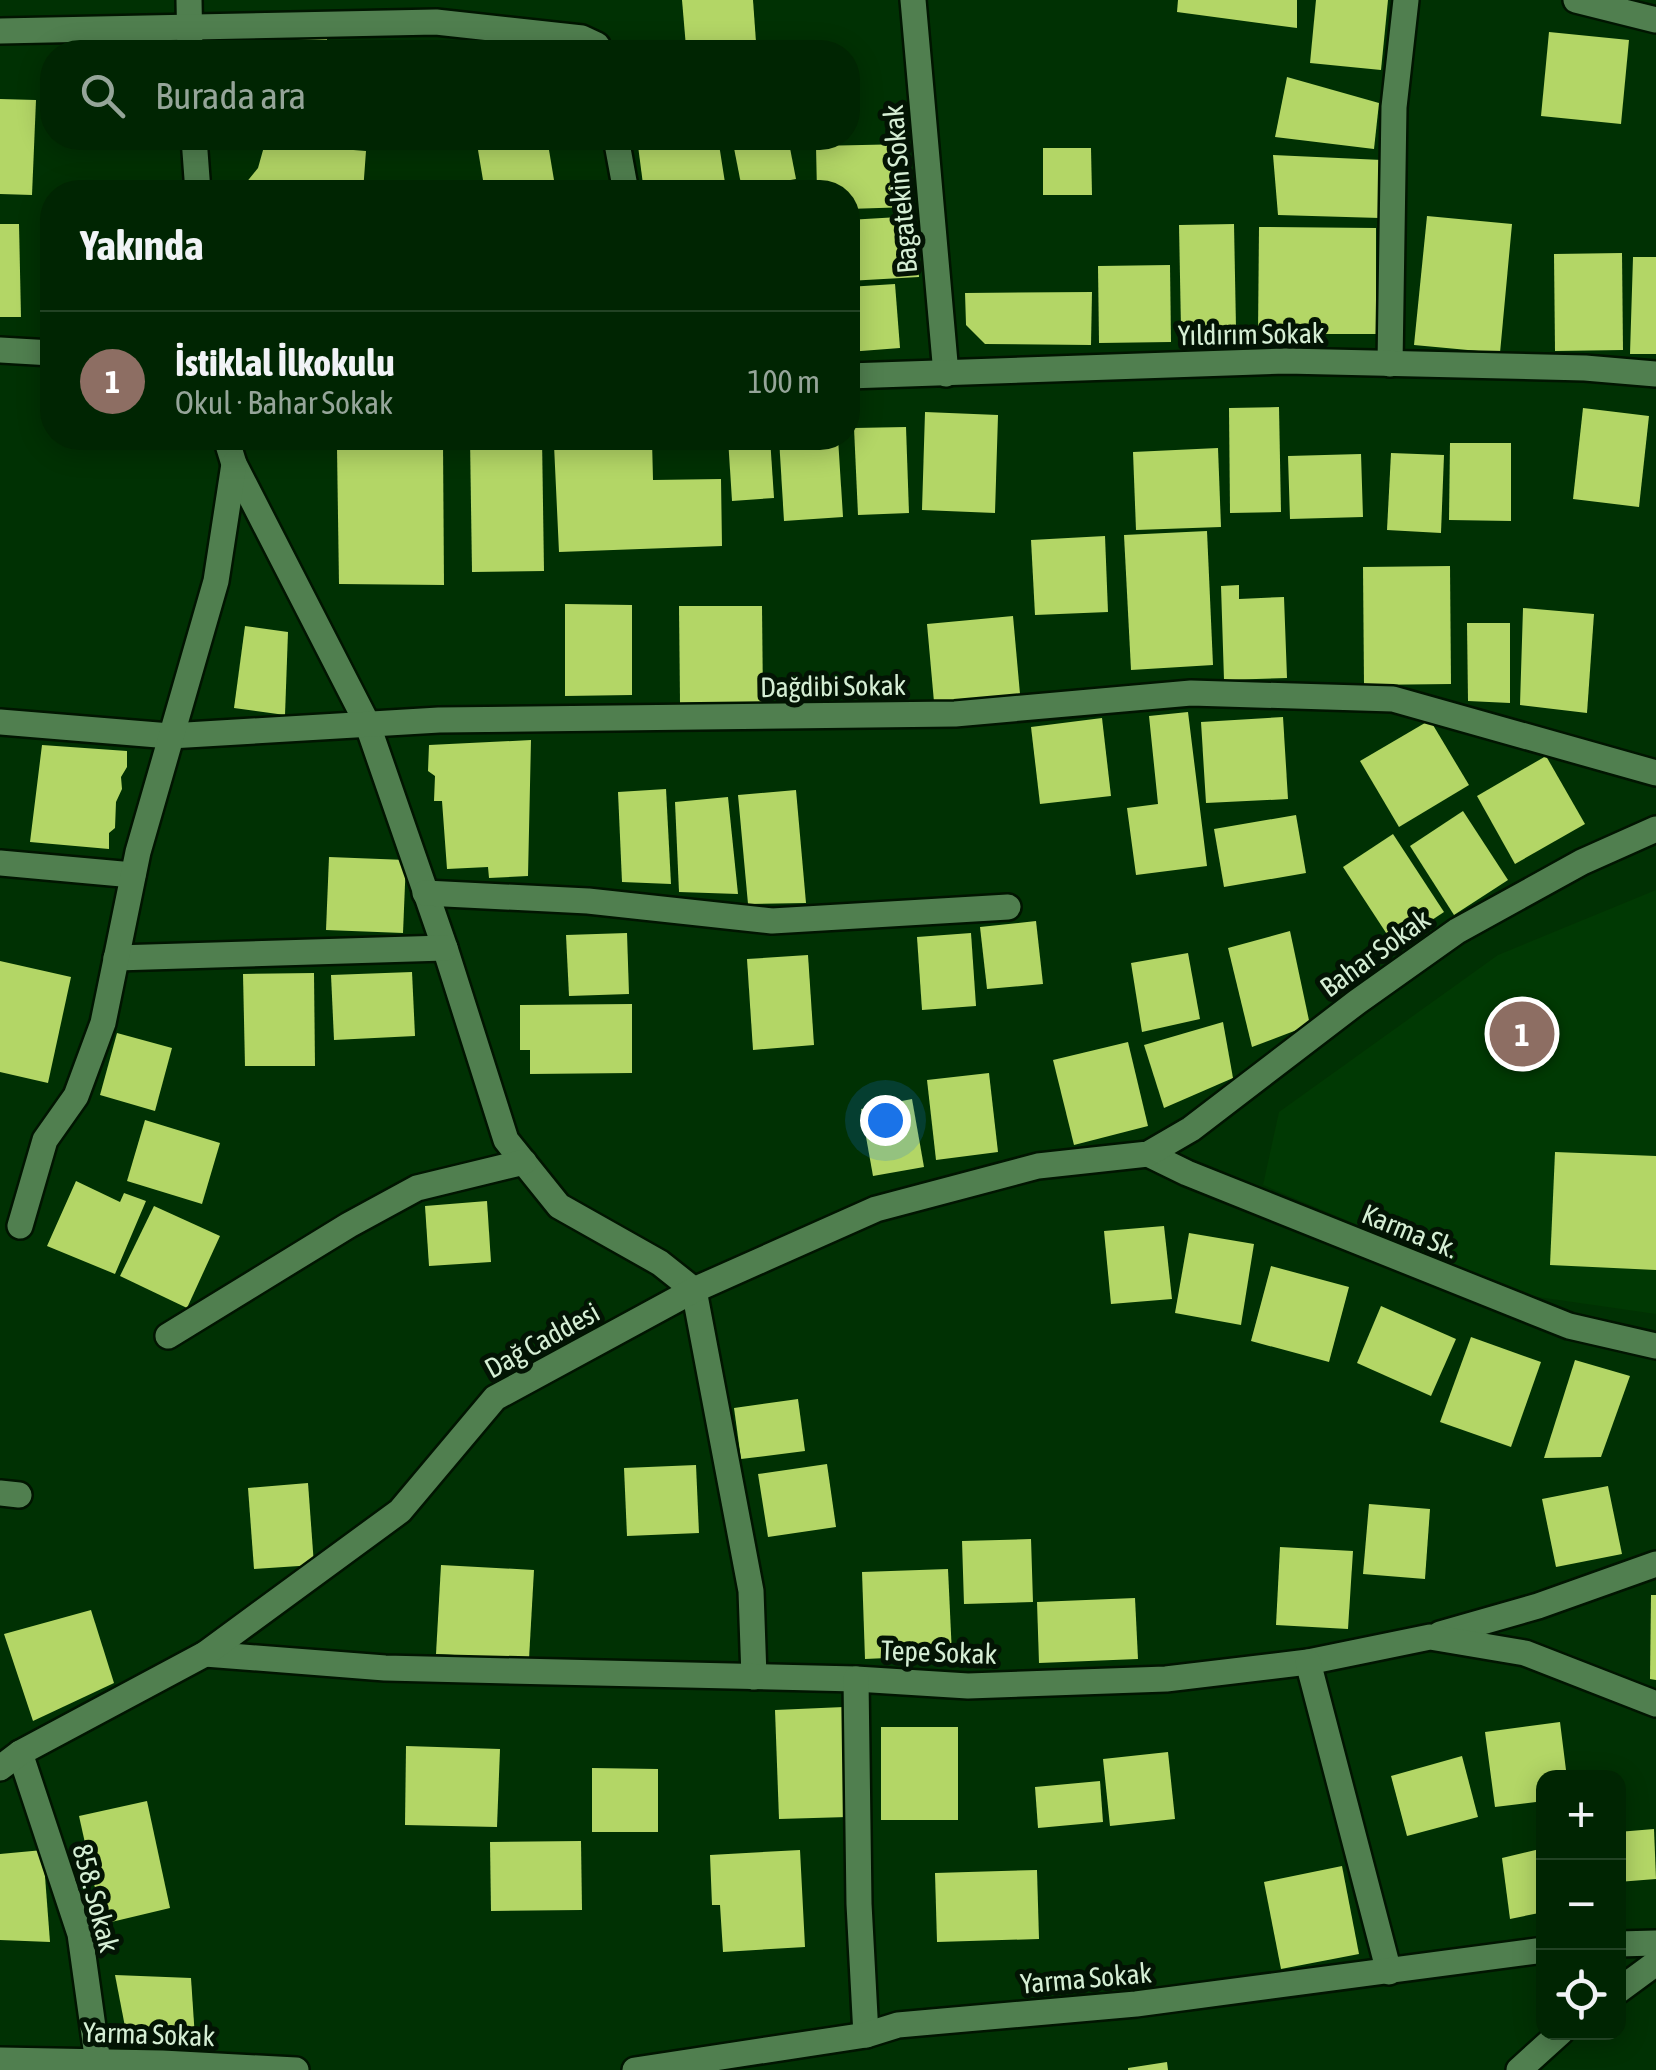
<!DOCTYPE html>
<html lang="tr">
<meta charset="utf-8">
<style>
body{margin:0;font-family:"Asap Condensed",sans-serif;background:#0e3111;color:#f1f3f6}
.controls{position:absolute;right:30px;bottom:30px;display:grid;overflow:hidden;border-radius:20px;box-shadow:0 5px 25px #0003}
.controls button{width:90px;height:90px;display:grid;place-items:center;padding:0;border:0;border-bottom:2px solid #224224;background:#002502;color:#f1f3f6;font:50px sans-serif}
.you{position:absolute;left:885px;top:1120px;width:35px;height:35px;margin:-25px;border:8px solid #fff;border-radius:50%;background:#1a73e8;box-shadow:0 0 0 15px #1a73e833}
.badge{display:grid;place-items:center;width:65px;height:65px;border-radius:50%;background:#ee8cf8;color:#fff;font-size:32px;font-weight:700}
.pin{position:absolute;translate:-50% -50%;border:5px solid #fff;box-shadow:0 2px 10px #0006}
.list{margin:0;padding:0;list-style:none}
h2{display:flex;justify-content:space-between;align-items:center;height:130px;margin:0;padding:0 40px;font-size:42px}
h2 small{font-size:32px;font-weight:400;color:#95a599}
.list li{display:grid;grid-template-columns:65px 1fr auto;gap:30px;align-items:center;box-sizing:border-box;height:140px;padding:0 40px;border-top:2px solid #224224}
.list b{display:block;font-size:38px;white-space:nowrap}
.list p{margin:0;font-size:32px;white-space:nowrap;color:#95a599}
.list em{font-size:32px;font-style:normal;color:#95a599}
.icon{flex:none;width:55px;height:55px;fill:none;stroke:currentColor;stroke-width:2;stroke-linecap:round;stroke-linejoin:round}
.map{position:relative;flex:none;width:1656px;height:2070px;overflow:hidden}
.search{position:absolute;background:#002502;box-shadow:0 5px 25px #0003;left:40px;top:40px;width:820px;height:110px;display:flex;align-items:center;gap:25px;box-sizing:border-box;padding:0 35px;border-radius:40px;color:#95a599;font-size:38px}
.panel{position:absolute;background:#002502;box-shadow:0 5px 25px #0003;left:40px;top:180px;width:820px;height:270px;border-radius:40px}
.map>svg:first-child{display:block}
</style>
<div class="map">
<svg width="1656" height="2070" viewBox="0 0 1656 2070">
<rect width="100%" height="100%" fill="#003103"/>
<path fill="#003903" d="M1656,890V1314L1524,1295L1263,1185L1279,1112L1498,955Z"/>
<g fill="#b3d666">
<path d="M682,0H753L756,42L686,47Z"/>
<path d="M1178,0H1297V28L1177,12Z"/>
<path d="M1316,0H1388L1381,70L1310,63Z"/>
<path d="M1549,32L1629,40L1621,124L1541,116Z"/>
<path d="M327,39V52H230V42Z"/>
<path d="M472,48V52H383V49Z"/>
<path d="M1287,77L1379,103L1374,149L1275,137Z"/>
<path d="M0,99L36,100L32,195L0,194Z"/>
<path d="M476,138H547L556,192H485Z"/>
<path d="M637,138H718L726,189L644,192Z"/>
<path d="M732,138H788L796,179L742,189Z"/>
<path d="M265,143L366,151L363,192H245V184L258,168Z"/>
<path d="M908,144L910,207L848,209V192H817L816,146Z"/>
<path d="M1043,148H1091L1092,195H1043Z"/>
<path d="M1273,155L1382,160L1380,218L1278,215Z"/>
<path d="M916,216L919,277L848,281V220Z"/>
<path d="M1427,216L1512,224L1500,353L1414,345Z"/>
<path d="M0,224H19L21,317H0Z"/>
<path d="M1234,224L1236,328L1181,329L1179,225Z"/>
<path d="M1259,227L1376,228V334H1258Z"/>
<path d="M1622,253L1623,350L1555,351L1554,254Z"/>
<path d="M1633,257H1656V354H1630Z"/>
<path d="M1170,265L1171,342L1099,343L1098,266Z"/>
<path d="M895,284L900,348L848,352V287Z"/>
<path d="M1092,292L1091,345L985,344L966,325L965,293Z"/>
<path d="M1279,407L1281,512L1230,513L1229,408Z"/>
<path d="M1583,408L1649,416L1639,507L1573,499Z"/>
<path d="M925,412L998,415L995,513L922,510Z"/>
<path d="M906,427L909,513L858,515L854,428Z"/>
<path d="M470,438H542L544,571L472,572Z"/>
<path d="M728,438H770L774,498L732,501Z"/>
<path d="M779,438H838L843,517L784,521Z"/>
<path d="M652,440L653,480L721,479L722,546L559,552L554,445Z"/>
<path d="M443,443L444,585L339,584L337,448Z"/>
<path d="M1450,443H1511V521L1449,520Z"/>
<path d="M1218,448L1221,527L1136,530L1133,452Z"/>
<path d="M1391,453L1444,455L1441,533L1387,530Z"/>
<path d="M1361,454L1363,517L1290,519L1288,456Z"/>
<path d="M1207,531L1213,665L1131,670L1124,535Z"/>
<path d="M1105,536L1108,612L1035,615L1031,540Z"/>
<path d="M1450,566L1451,684L1364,685L1363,567Z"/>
<path d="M1239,585V599L1284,597L1287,678L1224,680L1221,586Z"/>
<path d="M565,604L632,605V695L565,696Z"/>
<path d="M679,606H762L763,702L680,703Z"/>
<path d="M1523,608L1594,614L1587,713L1520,705Z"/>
<path d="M1013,616L1020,694L934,702L927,624Z"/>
<path d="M1467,623H1510V703L1468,701Z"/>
<path d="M245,626L288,632L285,715L234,708Z"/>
<path d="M1188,712L1207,866L1136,875L1127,808L1158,804L1149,716Z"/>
<path d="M1283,717L1288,799L1206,803L1201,722Z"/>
<path d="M1102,718L1111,796L1040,804L1031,727Z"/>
<path d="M1430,720L1469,785L1399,827L1360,761Z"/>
<path d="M531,740L528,876L489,878L488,867L447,869L442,801H434L435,776L428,771L429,745Z"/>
<path d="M42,745L127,751V767L121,777L122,789L116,802L115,828L109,833V849L30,842Z"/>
<path d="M1546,756L1585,824L1515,864L1477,796Z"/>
<path d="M666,789L671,884L622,882L618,792Z"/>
<path d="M796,790L806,903L748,904L738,795Z"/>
<path d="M728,797L738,894L679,892L675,802Z"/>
<path d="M1463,811L1508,880L1454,915L1410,846Z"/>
<path d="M1296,815L1306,873L1224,887L1214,829Z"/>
<path d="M1393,834L1444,912L1394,945L1343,867Z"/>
<path d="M329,857L406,860L403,933L326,930Z"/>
<path d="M1036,921L1043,984L987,989L980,927Z"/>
<path d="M1290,931L1310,1025L1252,1047L1228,948Z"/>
<path d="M627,933L629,994L569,996L566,935Z"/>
<path d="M971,933L976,1006L922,1010L917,937Z"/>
<path d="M1188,953L1200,1019L1142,1032L1131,963Z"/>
<path d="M808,955L814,1045L753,1050L747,959Z"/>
<path d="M0,961L71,977L48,1083L0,1072Z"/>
<path d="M412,972L415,1036L334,1040L331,975Z"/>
<path d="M314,973L315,1066H245L243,974Z"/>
<path d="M632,1004V1073L530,1074V1050H520V1005Z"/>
<path d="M1223,1022L1233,1078L1164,1108L1144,1045Z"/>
<path d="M117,1033L172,1048L155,1111L100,1095Z"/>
<path d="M1128,1042L1148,1126L1074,1145L1053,1060Z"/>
<path d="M989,1073L998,1152L936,1160L927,1080Z"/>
<path d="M912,1099L924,1167L873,1176L861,1109Z"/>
<path d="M145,1120L220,1143L202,1204L127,1181Z"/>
<path d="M1555,1152L1656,1156V1270L1550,1265Z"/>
<path d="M76,1181L120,1202L124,1193L146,1201L115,1274L47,1246Z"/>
<path d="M487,1201L491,1262L429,1266L425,1206Z"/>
<path d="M154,1206L220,1236L187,1308L120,1276Z"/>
<path d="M1164,1226L1172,1299L1111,1304L1104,1231Z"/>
<path d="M1189,1233L1254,1244L1241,1325L1175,1313Z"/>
<path d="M1271,1266L1349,1287L1329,1362L1251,1341Z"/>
<path d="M1381,1306L1456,1339L1431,1396L1357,1363Z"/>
<path d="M1471,1337L1541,1362L1511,1447L1440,1422Z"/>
<path d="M1575,1360L1630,1376L1601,1457L1544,1458Z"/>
<path d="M798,1399L805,1451L741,1459L734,1408Z"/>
<path d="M827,1464L836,1527L768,1537L758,1474Z"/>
<path d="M696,1465L699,1533L627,1536L624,1468Z"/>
<path d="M308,1483L314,1565L254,1569L248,1488Z"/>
<path d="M1608,1486L1622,1554L1556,1567L1542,1499Z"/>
<path d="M1369,1504L1430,1509L1425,1579L1363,1574Z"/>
<path d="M1031,1539L1033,1602L964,1604L962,1541Z"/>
<path d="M1280,1547L1353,1551L1348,1629L1276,1625Z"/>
<path d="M441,1565L534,1570L529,1659L436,1654Z"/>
<path d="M948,1569L952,1655L865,1659L862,1572Z"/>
<path d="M1651,1595H1656V1680L1650,1679Z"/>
<path d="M1135,1598L1138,1659L1039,1663L1037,1602Z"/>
<path d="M91,1610L114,1683L33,1721L4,1634Z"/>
<path d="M844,1707L848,1817L779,1819L775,1710Z"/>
<path d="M1560,1722L1567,1778H1544V1801L1495,1807L1485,1732Z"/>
<rect x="881" y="1727" width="77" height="93"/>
<path d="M406,1746L500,1749L497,1827L405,1825Z"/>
<path d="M1168,1752L1175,1819L1110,1826L1103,1759Z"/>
<path d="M1462,1756L1478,1817L1407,1836L1391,1776Z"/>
<path d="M592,1768L658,1769V1832H592Z"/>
<path d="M1100,1781L1103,1822L1038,1828L1035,1787Z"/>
<path d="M147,1801L170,1908L103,1924L79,1816Z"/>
<path d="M1654,1829L1656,1879L1618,1882V1832Z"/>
<path d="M581,1841L582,1910L491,1911L490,1842Z"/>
<path d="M1544,1848V1912L1510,1919L1502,1858Z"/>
<path d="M43,1850L50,1942L0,1940V1854Z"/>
<path d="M800,1850L805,1947L723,1952L720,1905H712L710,1855Z"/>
<path d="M1342,1866L1359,1954L1281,1969L1264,1882Z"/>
<path d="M1037,1870L1039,1939L937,1942L935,1873Z"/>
<path d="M115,1975L191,1978L195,2038L127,2037Z"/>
<path d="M1167,2062L1168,2070H1128V2068Z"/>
</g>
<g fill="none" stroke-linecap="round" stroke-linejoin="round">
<g stroke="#011501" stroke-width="30">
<g id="minor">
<path d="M189,0L190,52"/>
<path d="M913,0L946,374"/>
<path d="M1576,0L1656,20"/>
<path d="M0,31L436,22L582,38L597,45L600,52"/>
<path d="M194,138L198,192"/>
<path d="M616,138L626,192"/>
<path d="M0,350L52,353"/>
<path d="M1390,364L1394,107L1406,0"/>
<path d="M848,376L1286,361L1585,368L1656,374"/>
<path d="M226,438L234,464L367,723L445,948L506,1140L559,1206L660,1263L694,1290L751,1591L754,1677"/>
<path d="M0,722L170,736L439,720L955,714L1191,693L1393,699L1656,773"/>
<path d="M0,863L133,875"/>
<path d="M425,893L588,901L772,921L1008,907"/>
<path d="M116,958L445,948"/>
<path d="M1148,1154L1187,1173L1569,1326L1656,1346"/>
<path d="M20,1226L45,1140L76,1096L103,1023L138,852L216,581L234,464"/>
<path d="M168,1336L349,1225L417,1188L524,1162"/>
<path d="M0,1493L19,1495"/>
<path d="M1440,1634L1538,1606L1656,1564"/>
<path d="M205,1654L385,1668L856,1679L968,1686L1166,1679L1308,1662L1430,1637L1525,1653L1656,1704"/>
<path d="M1308,1662L1389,1972"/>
<path d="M856,1679L859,1904L866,2035"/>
<path d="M20,1753L80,1934L98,2063"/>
<path d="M0,1768L20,1753L205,1654L400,1511L495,1398L694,1290L876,1209L1038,1166L1148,1154L1191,1129L1357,1002L1457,931L1582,862L1656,829"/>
<path d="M1618,1944L1656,1943"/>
<path d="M1618,1991L1656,1963"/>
<path d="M0,2060L162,2063L296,2070"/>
<path d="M635,2070L866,2035L898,2025L1136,2004L1544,1950"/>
<path d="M1519,2070L1561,2032"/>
</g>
</g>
<use href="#minor" stroke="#507f4f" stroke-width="25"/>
</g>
<g text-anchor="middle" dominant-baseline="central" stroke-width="10" stroke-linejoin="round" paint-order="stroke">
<g font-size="28" fill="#d5eed4" stroke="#031404">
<text transform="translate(900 189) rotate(-95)">Bagatekin Sokak</text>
<text transform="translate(1251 334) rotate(-1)">Yıldırım Sokak</text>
<text transform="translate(833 686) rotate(-1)">Dağdibi Sokak</text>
<text transform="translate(1375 953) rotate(-36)">Bahar Sokak</text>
<text transform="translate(1410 1231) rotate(22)">Karma Sk.</text>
<text transform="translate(542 1340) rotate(-29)">Dağ Caddesi</text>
<text transform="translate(939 1652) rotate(2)">Tepe Sokak</text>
<text transform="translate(96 1898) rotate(75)">858. Sokak</text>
<text transform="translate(1086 1978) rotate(-5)">Yarma Sokak</text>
<text transform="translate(149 2034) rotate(2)">Yarma Sokak</text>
</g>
</g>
</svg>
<div class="controls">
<button>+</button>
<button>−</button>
<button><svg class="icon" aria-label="locate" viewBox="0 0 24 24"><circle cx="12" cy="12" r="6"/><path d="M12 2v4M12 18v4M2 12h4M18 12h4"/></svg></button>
</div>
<div class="you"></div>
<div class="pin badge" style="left:1522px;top:1034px;background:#8d6e63">1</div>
<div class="search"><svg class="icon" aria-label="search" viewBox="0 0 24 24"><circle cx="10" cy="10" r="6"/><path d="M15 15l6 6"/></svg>Burada ara</div>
<section class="panel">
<h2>Yakında<small></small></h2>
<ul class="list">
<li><span class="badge" style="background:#8d6e63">1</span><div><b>İstiklal İlkokulu</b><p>Okul · Bahar Sokak</p></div><em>100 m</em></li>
</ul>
</section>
</div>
